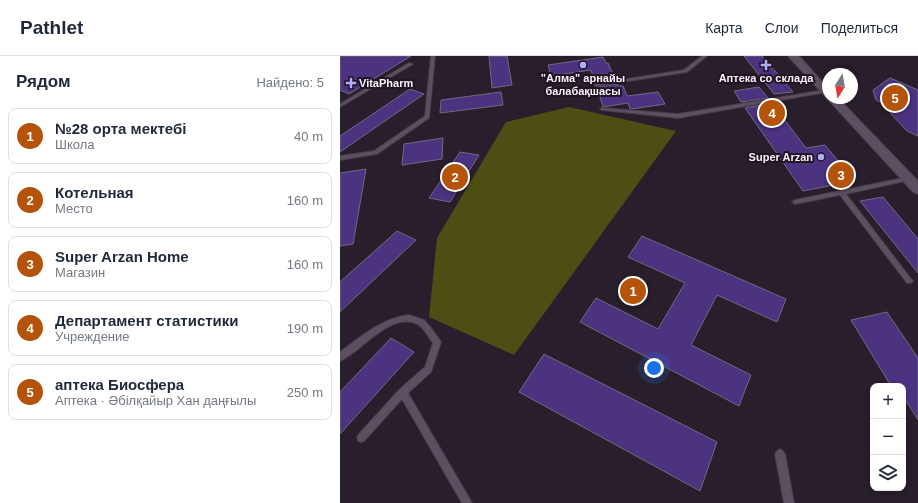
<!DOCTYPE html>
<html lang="ru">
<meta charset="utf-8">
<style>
body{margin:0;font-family:Arial,sans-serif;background:#f2f2f3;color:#1f2937}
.controls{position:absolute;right:12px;bottom:12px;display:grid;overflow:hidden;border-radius:8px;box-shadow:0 2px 6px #0003}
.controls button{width:36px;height:36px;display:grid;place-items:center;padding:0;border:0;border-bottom:1px solid #e0e1e3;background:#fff;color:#1f2937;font:20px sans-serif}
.compass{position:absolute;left:482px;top:12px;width:36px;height:36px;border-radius:50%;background:#fff;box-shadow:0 2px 6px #0003;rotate:191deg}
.you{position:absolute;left:314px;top:312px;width:14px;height:14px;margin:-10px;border:3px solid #fff;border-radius:50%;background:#1a73e8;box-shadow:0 0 0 6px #1a73e833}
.badge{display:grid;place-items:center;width:26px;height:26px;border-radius:50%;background:#b45309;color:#fff;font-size:13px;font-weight:700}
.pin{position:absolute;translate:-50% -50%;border:2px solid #fff;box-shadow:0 1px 4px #0006}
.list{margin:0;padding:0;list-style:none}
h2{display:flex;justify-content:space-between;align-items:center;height:52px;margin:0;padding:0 16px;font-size:17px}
h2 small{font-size:13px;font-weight:400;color:#747a83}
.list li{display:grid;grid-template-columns:26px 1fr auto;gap:12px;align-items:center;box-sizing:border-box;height:56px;margin:0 8px 8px;padding:0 8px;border:1px solid #e0e1e3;border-radius:8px}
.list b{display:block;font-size:15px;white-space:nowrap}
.list p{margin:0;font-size:13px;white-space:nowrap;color:#747a83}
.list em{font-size:13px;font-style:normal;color:#747a83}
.icon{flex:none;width:22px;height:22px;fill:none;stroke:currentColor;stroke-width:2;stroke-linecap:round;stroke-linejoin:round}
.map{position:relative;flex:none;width:578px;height:447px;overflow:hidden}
header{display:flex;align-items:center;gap:24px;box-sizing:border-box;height:56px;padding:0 20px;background:#fff;border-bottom:1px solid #e0e1e3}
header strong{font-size:19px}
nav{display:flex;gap:22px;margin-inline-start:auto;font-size:14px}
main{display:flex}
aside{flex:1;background:#fff}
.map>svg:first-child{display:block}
</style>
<header>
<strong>Pathlet</strong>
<nav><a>Карта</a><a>Слои</a><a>Поделиться</a></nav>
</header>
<main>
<aside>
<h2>Рядом<small>Найдено: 5</small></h2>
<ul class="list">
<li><span class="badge">1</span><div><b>№28 орта мектебі</b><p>Школа</p></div><em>40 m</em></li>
<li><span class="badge">2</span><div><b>Котельная</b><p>Место</p></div><em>160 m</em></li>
<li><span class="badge">3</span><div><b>Super Arzan Home</b><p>Магазин</p></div><em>160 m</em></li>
<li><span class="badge">4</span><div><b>Департамент статистики</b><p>Учреждение</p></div><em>190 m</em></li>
<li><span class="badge">5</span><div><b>аптека Биосфера</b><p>Аптека · Әбілқайыр Хан даңғылы</p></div><em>250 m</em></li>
</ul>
</aside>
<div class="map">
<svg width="578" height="447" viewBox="0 0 578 447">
<rect width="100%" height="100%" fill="#281e2c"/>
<path fill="#4d4e13" d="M229,51L336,75L174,299L89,261L97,182L166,66Z"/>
<g fill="#4c3380" stroke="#6f6a7e">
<path d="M0,0H71L9,38L0,34Z"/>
<path d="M149,0H167L172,29L152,32Z"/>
<path d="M404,0H422L453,36L434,38Z"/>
<path d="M263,1L266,7H268L275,23L255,27L251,14L211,20L208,9Z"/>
<path d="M550,22L578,34V80L567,75L550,57L555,53L536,44L533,34Z"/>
<path d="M277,28L278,30H283L287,40L318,36L325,48L292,53H290L288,47L263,51L257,31Z"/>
<path d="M419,31L428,42L401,46L394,35Z"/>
<path d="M70,33L84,38L0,96V80Z"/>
<path d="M161,36L163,49L100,57L101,44Z"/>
<path d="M432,47L466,92L485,89L515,125L463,135L405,52Z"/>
<path d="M103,82L102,103L62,109L64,88Z"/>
<path d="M120,96L139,99L110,146L89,142Z"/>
<path d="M26,113L13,188L0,190V117Z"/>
<path d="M543,141L578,183V217L520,145Z"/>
<path d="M57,175L76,184L0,256V226Z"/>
<path d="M302,180L446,243L437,266L377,239L351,289L411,319L399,350L240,266L256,242L318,273L345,227L288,201Z"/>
<path d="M547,256L578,302V364L563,340V330H551L511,264Z"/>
<path d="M51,282L74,296L0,378V336Z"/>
<path d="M204,298L377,386L360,435L179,336Z"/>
</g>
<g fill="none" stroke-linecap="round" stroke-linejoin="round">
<g stroke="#443a47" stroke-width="2">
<g id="service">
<path d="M91,0H95L89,62L37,98L0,104V100L34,95L85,60Z"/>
<path d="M362,0H367L347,16L256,30L254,29L256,28L344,14Z"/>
<path d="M69,7L73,8L0,51V48Z"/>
<path d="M485,34H487V36L338,62L262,54L260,53L262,52L338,58Z"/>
<path d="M568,121L571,123L570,124L506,138L571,223L573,225L571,227H567L500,139L455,148L452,146L455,144Z"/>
<path d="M69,259L84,264L91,272L101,286L91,316L68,337L132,447H122L62,343L24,385L21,386L18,385L17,382L18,379L60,333L85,311L93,287C88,281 84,271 77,268C51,255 21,296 0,305V296C22,280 42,262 69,259Z"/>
<path d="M440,393L443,395L445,398L454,447H444L435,398L437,395Z"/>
</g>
</g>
<g stroke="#443a47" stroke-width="2">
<path id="tertiary" d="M448,0H459L488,32V42H498L578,125V138L573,136Z"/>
</g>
<use href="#service" fill="#5b4f60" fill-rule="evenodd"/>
<use href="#tertiary" fill="#5b4f60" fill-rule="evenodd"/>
</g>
<g fill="#afaefa" stroke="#1f1422" stroke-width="1.5">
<circle cx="243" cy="9" r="4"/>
<path d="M424 3h4v4h4v4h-4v4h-4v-4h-4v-4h4z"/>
<path d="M9 21h4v4h4v4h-4v4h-4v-4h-4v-4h4z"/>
<circle cx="481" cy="101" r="4"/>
</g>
<g text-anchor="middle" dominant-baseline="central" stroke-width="4" stroke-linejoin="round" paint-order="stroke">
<g font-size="11" font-weight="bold" fill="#f9f1fc" stroke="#1f1422">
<text x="243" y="22">"Алма" арнайы<tspan x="243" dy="13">балабақшасы</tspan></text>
<text x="426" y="22">Аптека со склада</text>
<text x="19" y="27" text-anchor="start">VitaPharm</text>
<text x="473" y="101" text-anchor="end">Super Arzan</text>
</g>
</g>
</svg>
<div class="controls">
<button>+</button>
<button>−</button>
<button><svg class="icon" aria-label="layers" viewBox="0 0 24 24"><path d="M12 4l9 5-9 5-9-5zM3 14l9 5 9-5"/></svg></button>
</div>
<svg class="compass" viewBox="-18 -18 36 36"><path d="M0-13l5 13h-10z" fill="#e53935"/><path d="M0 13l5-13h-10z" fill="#747a83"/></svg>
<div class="you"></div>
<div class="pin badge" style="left:293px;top:235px">1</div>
<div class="pin badge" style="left:115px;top:121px">2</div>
<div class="pin badge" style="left:501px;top:119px">3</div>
<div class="pin badge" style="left:432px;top:57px">4</div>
<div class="pin badge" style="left:555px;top:42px">5</div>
</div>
</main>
